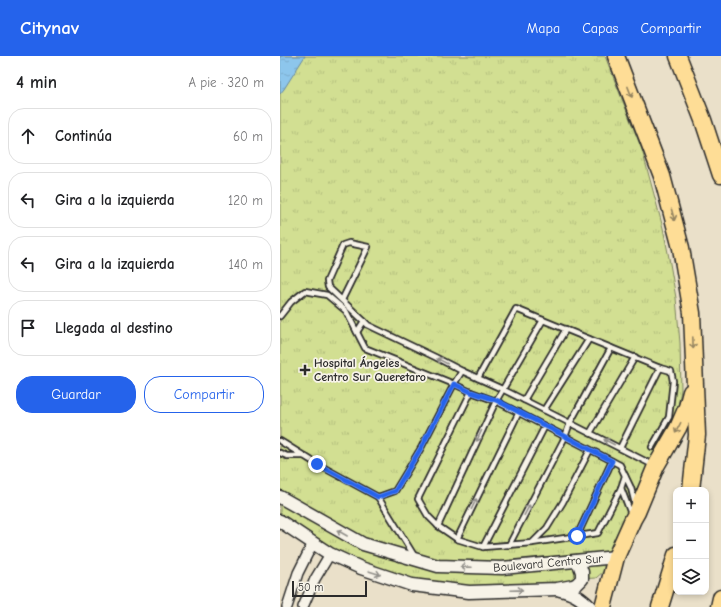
<!DOCTYPE html>
<html lang="es">
<meta charset="utf-8">
<style>
body{margin:0;font-family:"Comic Neue",sans-serif;background:#f6f6f6;color:#202124}
.controls{position:absolute;right:12px;bottom:12px;display:grid;overflow:hidden;border-radius:8px;box-shadow:0 2px 6px #0003}
.controls button{width:36px;height:36px;display:grid;place-items:center;padding:0;border:0;border-bottom:1px solid #e0e0e0;background:#fff;color:#202124;font:20px sans-serif}
.scale{position:absolute;left:12px;bottom:10px;width:75px;box-sizing:border-box;padding-left:4px;border:2px solid #2b2b2b;border-top:0;font-size:11px;line-height:14px;white-space:nowrap;color:#2b2b2b;-webkit-text-stroke:3px #f7f3e8;paint-order:stroke}
.stop{position:absolute;width:12px;height:12px;margin:-9px;border:3px solid #2563eb;border-radius:50%;background:#fff}
.stop.end{background:#2563eb;border-color:#fff;box-shadow:0 1px 4px #0008}
.list{margin:0;padding:0;list-style:none}
h2{display:flex;justify-content:space-between;align-items:center;height:52px;margin:0;padding:0 16px;font-size:17px}
h2 small{font-size:13px;font-weight:400;color:#757577}
.list li{display:grid;grid-template-columns:26px 1fr auto;gap:12px;align-items:center;box-sizing:border-box;height:56px;margin:0 8px 8px;padding:0 8px;border:1px solid #e0e0e0;border-radius:16px}
.list b{display:block;font-size:15px;white-space:nowrap}
.list em{font-size:13px;font-style:normal;color:#757577}
.actions{display:flex;gap:8px;padding:12px 16px}
.actions a{flex:1;padding:9px 0;border:1px solid #2563eb;border-radius:16px;text-align:center;font-size:14px;color:#2563eb}
.actions .main{background:#2563eb;color:#fff}
.icon{flex:none;width:22px;height:22px;fill:none;stroke:currentColor;stroke-width:2;stroke-linecap:round;stroke-linejoin:round}
.map{position:relative;flex:none;width:441px;height:551px;overflow:hidden}
header{display:flex;align-items:center;gap:24px;box-sizing:border-box;height:56px;padding:0 20px;background:#2563eb;color:#fff}
header strong{font-size:19px}
nav{display:flex;gap:22px;margin-inline-start:auto;font-size:14px}
main{display:flex}
aside{flex:1;background:#fff}
.map>svg:first-child{display:block}
</style>
<header>
<strong>Citynav</strong>
<nav><a>Mapa</a><a>Capas</a><a>Compartir</a></nav>
</header>
<main>
<aside>
<h2>4 min<small>A pie · 320 m</small></h2>
<ul class="list">
<li><svg class="icon" aria-label="ahead" viewBox="0 0 24 24"><path d="M12 20V5M6 11l6-6 6 6"/></svg><div><b>Continúa</b></div><em>60 m</em></li>
<li><svg class="icon" aria-label="left" viewBox="0 0 24 24"><path d="M17 20v-9H6M10 6l-5 5 5 5"/></svg><div><b>Gira a la izquierda</b></div><em>120 m</em></li>
<li><svg class="icon" aria-label="left" viewBox="0 0 24 24"><path d="M17 20v-9H6M10 6l-5 5 5 5"/></svg><div><b>Gira a la izquierda</b></div><em>140 m</em></li>
<li><svg class="icon" aria-label="arrive" viewBox="0 0 24 24"><path d="M6 21V4h12l-3 4 3 4H6"/></svg><div><b>Llegada al destino</b></div></li>
</ul>
<div class="actions"><a class="main">Guardar</a><a>Compartir</a></div>
</aside>
<div class="map">
<svg width="441" height="551" viewBox="0 0 441 551">
<defs>
<pattern id="grass-tufts" width="24" height="20" patternUnits="userSpaceOnUse"><rect width="24" height="20" fill="#d2df92"/><path d="M3 7l-1-3M5 7V3M7 7l1-3M15 17l-1-3M17 17v-4M19 17l1-3" fill="none" stroke="#b4c07e"/></pattern>
<pattern id="water-ripples" width="26" height="14" patternUnits="userSpaceOnUse"><rect width="26" height="14" fill="#8dc6ec"/><path d="M2 4q2-2 4 0t4 0M15 11q2-2 4 0t4 0" fill="none" stroke="#7aaacb"/></pattern>
</defs>
<rect width="100%" height="100%" fill="#eae0c9"/>
<filter id="ink" filterUnits="userSpaceOnUse"><feTurbulence type="fractalNoise" baseFrequency=".025" numOctaves="2"/><feDisplacementMap in="SourceGraphic" scale="8" xChannelSelector="R" yChannelSelector="G"/><feConvolveMatrix kernelMatrix="1 2 1 2 8 2 1 2 1" color-interpolation-filters="sRGB"/></filter>
<g filter="url(#ink)">
<path fill="url(#grass-tufts)" stroke="#7e855e" d="M0,0H325L362,94L383,172L389,202L396,242L400,287L401,334L398,350L390,372L336,480L329,502L324,515L316,522L297,523V528L189,536L81,512L0,465Z"/>
<path fill="url(#water-ripples)" stroke="#66889f" d="M0,0H25L4,33L0,38Z"/>
<g fill="none" stroke-linecap="round" stroke-linejoin="round">
<g stroke="#2b2b2b" stroke-width="8">
<g id="lane">
<path d="M62,244L88,191L69,187L63,189L47,225L48,231L88,269L155,301L182,315L222,333L264,354L373,409"/>
<path d="M0,260L11,246L25,235L47,239L66,255L85,292L174,328L191,336L216,345L340,409L351,432L355,448"/>
<path d="M77,276L84,265"/>
<path d="M198,322L236,253L380,312L391,315L393,325L389,361L372,391"/>
<path d="M191,336L138,443L148,460L158,470L177,483L203,491L252,487L318,477L341,432L345,420"/>
<path d="M244,344L286,273"/>
<path d="M264,354L309,283"/>
<path d="M310,377L355,301"/>
<path d="M0,385L37,408L98,441L115,435L141,392L174,328L182,315"/>
<path d="M340,392L380,312"/>
<path d="M0,397L7,400H24"/>
<path d="M341,432L351,458"/>
<path d="M98,441L135,501"/>
<path d="M158,470L216,345L263,264"/>
<path d="M297,480L332,405"/>
<path d="M177,483L239,356"/>
<path d="M252,487L267,472L283,446L310,394"/>
<path d="M229,489L285,381L290,367L331,292"/>
<path d="M203,491L265,370"/>
</g>
</g>
<g stroke="#2b2b2b" stroke-width="12">
<g id="street">
<path d="M7,551L18,517L33,487"/>
<path d="M23,551L35,523L50,498"/>
</g>
</g>
<g stroke="#2b2b2b" stroke-width="15">
<g id="secondary">
<path d="M0,441L83,488L158,510L222,512L336,501"/>
<path d="M0,465L33,487L50,498L81,512L132,529L189,536L277,533L293,530L297,528L302,523V516L298,505"/>
<path d="M280,534C293,537 300,541 310,551"/>
</g>
</g>
<g stroke="#2b2b2b" stroke-width="19">
<g id="highway">
<path d="M336,0L382,120L401,192L412,257L417,379L411,434"/>
<path d="M398,0L423,64L441,119"/>
<path d="M323,551L336,501L353,463L357,456L376,410L398,372L407,351L411,336"/>
<path d="M380,551L396,499"/>
<path d="M439,551L441,542"/>
</g>
</g>
<use href="#lane" stroke="#f7f3e8" stroke-width="4.5"/>
<use href="#street" stroke="#f7f3e8" stroke-width="9"/>
<use href="#secondary" stroke="#f7f3e8" stroke-width="12"/>
<use href="#highway" stroke="#fedd96" stroke-width="16"/>
</g>
<defs><path id="oneway-shaft" d="M-6 0H5M1.5-3L5.5 0L1.5 3" fill="none" stroke-width="1.6" stroke-linecap="round" stroke-linejoin="round"/></defs>
<g stroke="#948460">
<use href="#oneway-shaft" transform="translate(350 36) rotate(69)"/>
<use href="#oneway-shaft" transform="translate(393 159) rotate(75)"/>
<use href="#oneway-shaft" transform="translate(413 287) rotate(88)"/>
<use href="#oneway-shaft" transform="translate(398 372) rotate(117)"/>
</g>
<g stroke="#918f8a">
<use href="#oneway-shaft" transform="translate(162 305) rotate(-152)"/>
<use href="#oneway-shaft" transform="translate(199 380) rotate(115)"/>
<use href="#oneway-shaft" transform="translate(329 386) rotate(-153)"/>
<use href="#oneway-shaft" transform="translate(194 448) rotate(-64)"/>
<use href="#oneway-shaft" transform="translate(247 454) rotate(-62)"/>
<use href="#oneway-shaft" transform="translate(62 477) rotate(-150)"/>
<use href="#oneway-shaft" transform="translate(186 511) rotate(-178)"/>
<use href="#oneway-shaft" transform="translate(95 517) rotate(18)"/>
<use href="#oneway-shaft" transform="translate(237 534) rotate(-2)"/>
</g>
</g>
<g fill="none" stroke-linecap="round" stroke-linejoin="round" filter="url(#ink)">
<path stroke="#2563eb" stroke-width="5" d="M37,408L98,441L115,435L141,392L174,328L191,336L216,344L332,405L297,480"/>
</g>
<path fill="#2b2b2b" stroke="#f7f3e8" stroke-width="1.5" d="M23 308h4v4h4v4h-4v4h-4v-4h-4v-4h4z"/>
<g text-anchor="middle" dominant-baseline="central" stroke-width="3.5" stroke-linejoin="round" paint-order="stroke">
<g font-size="12" font-weight="bold" fill="#2b2b2b" stroke="#f7f3e8" text-anchor="start">
<text x="34" y="307">Hospital Ángeles<tspan x="34" dy="14">Centro Sur Queretaro</tspan></text>
</g>
<g font-size="12" fill="#2b2b2b" stroke="#f7f3e8">
<text transform="translate(268 507) rotate(-5)">Boulevard Centro Sur</text>
</g>
</g>
</svg>
<div class="controls">
<button>+</button>
<button>−</button>
<button><svg class="icon" aria-label="layers" viewBox="0 0 24 24"><path d="M12 4l9 5-9 5-9-5zM3 14l9 5 9-5"/></svg></button>
</div>
<div class="scale">50 m</div>
<div class="stop" style="left:297px;top:480px"></div>
<div class="stop end" style="left:37px;top:408px"></div>
</div>
</main>
